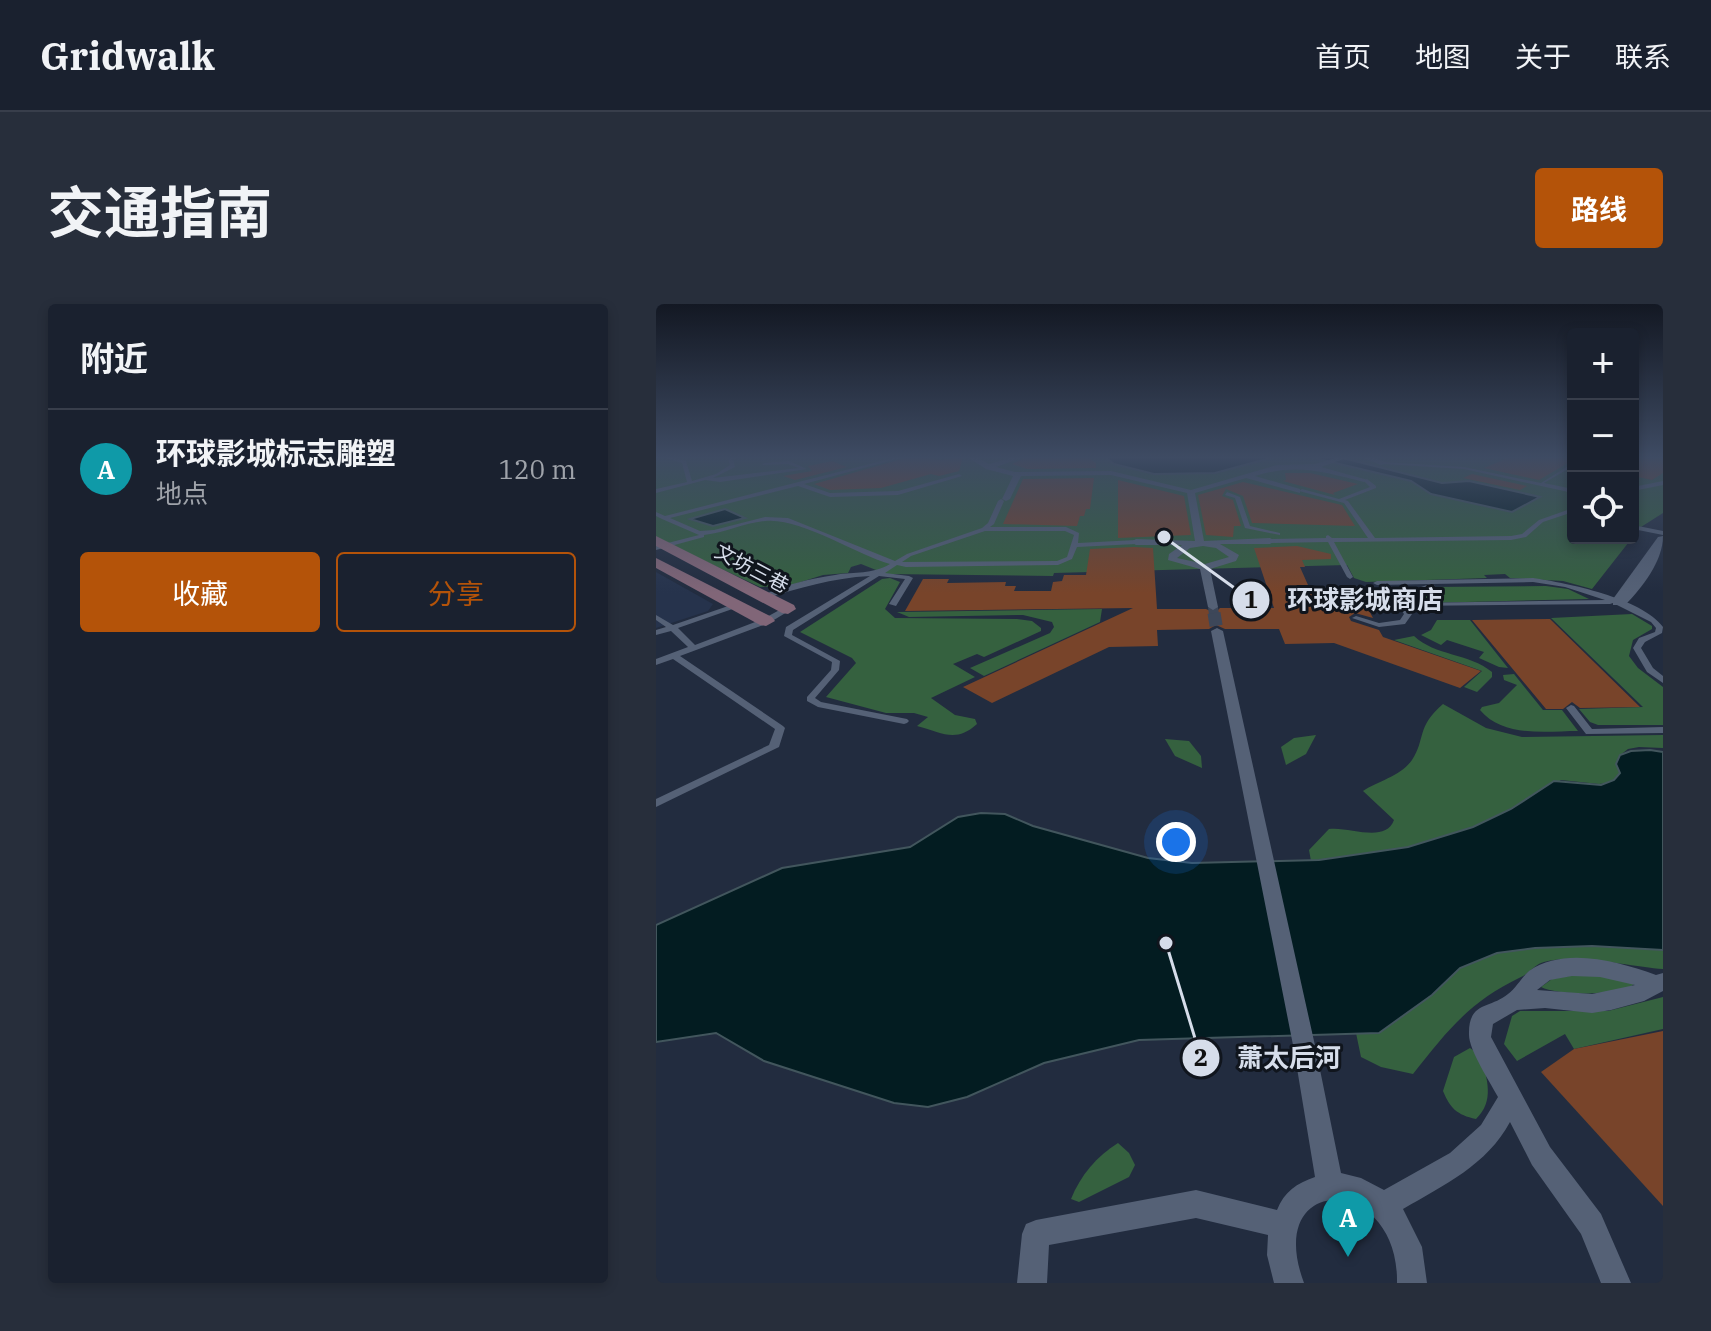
<!DOCTYPE html>
<html lang="zh">
<meta charset="utf-8">
<style>
body{margin:0;font-family:"IBM Plex Serif","Noto Sans SC",serif;background:#272e3b;color:#f1f3f6}
.controls{position:absolute;right:24px;top:24px;display:grid;overflow:hidden;border-radius:8px;box-shadow:0 4px 12px #0003}
.controls button{width:72px;height:72px;display:grid;place-items:center;padding:0;border:0;border-bottom:2px solid #383e4b;background:#1a212f;color:#f1f3f6;font:40px sans-serif}
.you{position:absolute;left:520px;top:538px;width:28px;height:28px;margin:-20px;border:6px solid #fff;border-radius:50%;background:#1a73e8;box-shadow:0 0 0 12px #1a73e833}
.badge{display:grid;place-items:center;width:52px;height:52px;border-radius:50%;background:#b45309;color:#fff;font-size:26px;font-weight:700}
.pin{position:absolute;translate:-50% -66px;filter:drop-shadow(0 2px 4px #0008)}
.pin::after{content:'';position:absolute;top:42px;width:28px;height:24px;background:inherit;clip-path:polygon(0 0,100% 0,50% 100%)}
.list{margin:0;padding:0;list-style:none}
h2{display:flex;justify-content:space-between;align-items:center;height:104px;margin:0;padding:0 32px;font-size:34px}
h2 small{font-size:26px;font-weight:400;color:#9fa3aa}
.list li{display:grid;grid-template-columns:52px 1fr auto;gap:24px;align-items:center;box-sizing:border-box;height:120px;padding:0 32px;border-top:2px solid #383e4b}
.list b{display:block;font-size:30px;white-space:nowrap}
.list p{margin:0;font-size:26px;white-space:nowrap;color:#9fa3aa}
.list em{font-size:26px;font-style:normal;color:#9fa3aa}
.actions{display:flex;gap:16px;padding:24px 32px}
.actions a{flex:1;padding:18px 0;border:2px solid #b45309;border-radius:8px;text-align:center;font-size:28px;color:#b45309}
.actions .main{background:#b45309;color:#fff}
.icon{flex:none;width:44px;height:44px;fill:none;stroke:currentColor;stroke-width:2;stroke-linecap:round;stroke-linejoin:round}
.map{position:relative;flex:none;width:1007px;height:979px;overflow:hidden;border-radius:8px}
header{display:flex;align-items:center;gap:48px;box-sizing:border-box;height:112px;padding:0 40px;background:#1a212f;border-bottom:2px solid #383e4b}
header strong{font-size:38px}
nav{display:flex;gap:44px;margin-inline-start:auto;font-size:28px}
.intro{display:flex;align-items:center;justify-content:space-between;box-sizing:border-box;height:192px;padding:0 48px}
h1{margin:0;font-size:56px}
.button{padding:20px 36px;border-radius:8px;background:#b45309;color:#fff;font-size:28px;font-weight:700}
main{display:flex;gap:48px;padding:0 48px}
aside{flex:1;background:#1a212f;border-radius:8px;box-shadow:0 4px 12px #0003}
.map>svg:first-child{display:block}
</style>
<header>
<strong>Gridwalk</strong>
<nav><a>首页</a><a>地图</a><a>关于</a><a>联系</a></nav>
</header>
<div class="intro"><h1>交通指南</h1><a class="button">路线</a></div>
<main>
<aside>
<h2>附近<small></small></h2>
<ul class="list">
<li><span class="badge" style="background:#0f9aa8">A</span><div><b>环球影城标志雕塑</b><p>地点</p></div><em>120 m</em></li>
</ul>
<div class="actions"><a class="main">收藏</a><a>分享</a></div>
</aside>
<div class="map">
<svg width="1007" height="979" viewBox="0 0 1007 979">
<rect width="100%" height="100%" fill="#222c3f"/>
<path fill="#26334c" d="M0,268L57,300L52,307L0,324Z"/>
<g fill="#35613f">
<path d="M0,152H917V234H976L936,285L907,277L854,274L849,270L828,271L831,274L710,278L698,274L691,261L398,269L397,272L230,270L205,260L195,263L192,269L167,271L132,282L104,283L0,234Z"/>
<path d="M977,152H1007V209L985,223L977,221Z"/>
<path d="M234,274L244,278L229,305L239,314L361,315L376,317L385,324V327L328,353L321,350L297,360L319,373L275,394L299,411L319,415L321,420C300,439 287,429 261,422L272,413L258,409H230L170,393L200,359L196,354L144,328L226,275Z"/>
<path d="M890,282L912,285L933,295L770,299L761,291V287L771,283Z"/>
<path d="M446,305L444,318L328,372L314,364L394,329L398,323L396,318L367,311L253,313L241,308Z"/>
<path d="M976,310L996,322V325L977,336L973,352L982,364L1007,383V421H942L934,418L923,405L987,403L895,314Z"/>
<path d="M781,316H814L852,364L843,363L823,354L828,348L791,336L785,341L765,331L775,326Z"/>
<path d="M758,332C779,352 813,349 836,368V373L821,388L808,383L826,367L738,336Z"/>
<path d="M858,370L887,406H906L922,427C891,427 847,434 824,406L826,403L843,399L861,381L848,376L847,371Z"/>
<path d="M787,400L830,424L866,433L1007,431V444L983,443L972,445L963,452L966,472L960,478L943,480L905,476L836,519L745,546L655,557L653,546L673,525C693,522 729,540 738,516L707,487C722,477 745,472 756,456C770,435 760,423 787,400Z"/>
<path d="M660,431L650,450L630,461L625,443L638,434Z"/>
<path d="M509,435L533,437L545,452L546,464L519,452Z"/>
<path d="M936,642L1007,646V665C976,663 914,648 885,659C878,662 872,670 865,673C813,698 792,726 757,770L725,763L705,753L700,729H723L776,691L804,664L841,649L879,644Z"/>
<path d="M913,672H952L978,680C964,692 902,692 885,683L896,675Z"/>
<path d="M1007,693V725L918,745L909,730L861,757L848,740L856,712L864,707H952Z"/>
<path d="M814,744L825,752C831,775 839,797 820,815C801,811 794,804 787,787L798,753Z"/>
<path d="M462,839L473,849L479,861L473,873L423,898L415,895C424,872 441,852 462,839Z"/>
</g>
<g fill="#031c21" stroke="#42565d" stroke-width="2">
<path d="M448,152H622L559,169L498,170L458,160Z"/>
<path d="M650,152H679L786,179L813,177L884,193L856,208L775,190L755,177Z"/>
<path d="M69,205L89,214L57,222L34,215Z"/>
<path d="M994,446L1007,448V646L936,642L879,644L841,649L804,664L776,691L723,729L483,736L388,759L311,793L272,803L238,799L108,757L60,729L0,738V621L126,564L254,543L302,513L325,509L349,510L377,522L492,554L536,559L663,556L752,543L817,523L855,505L898,477L945,481L958,476L964,469L960,460L964,451L975,447Z"/>
</g>
<g fill="#78442a">
<path d="M256,152L285,156L307,153L303,167L283,172L275,170L225,184L174,186L158,180Z"/>
<path d="M373,152H435L434,155L440,159V164L371,165L356,160Z"/>
<path d="M856,152H917V156L883,176L828,164Z"/>
<path d="M977,152L1007,155V169L996,176L977,172Z"/>
<path d="M176,157L191,163L139,176L127,172L156,167L152,162Z"/>
<path d="M629,169H654L702,180L677,189L679,191L627,177L630,176Z"/>
<path d="M816,170L871,182L864,186L807,174Z"/>
<path d="M438,174L434,205H430L428,212H424L421,222L347,220L367,175Z"/>
<path d="M462,176L528,192L535,231L462,234Z"/>
<path d="M587,178L686,201L699,222L596,219L587,192L570,185L566,192L577,196L585,222H578L577,233L550,231L542,191Z"/>
<path d="M641,242L675,250V255L646,256L649,263H644L660,299H687L694,302L709,299L717,314L699,309L693,313L695,317L723,326L727,333L825,367L804,384L678,339L629,340L623,325H569L560,321L553,325L501,326L502,342L453,343L336,399L307,383L477,304L249,307L267,275H293L291,279L350,278L349,282H360L358,287H395L397,278L406,277L408,271H430L434,245L478,243L497,244L501,305H550L559,309L564,304H618L598,244Z"/>
<path d="M894,315L984,403L924,404L916,398L907,405H890L816,316Z"/>
<path d="M1007,727V902L885,768L918,745Z"/>
</g>
<g fill="none" stroke-linecap="round" stroke-linejoin="round">
<path stroke="#3d4759" stroke-width="10" stroke-dasharray="10 5" stroke-linecap="butt" d="M557,303L558,311"/>
<path stroke="#3d4759" stroke-width="13" stroke-dasharray="13 6" stroke-linecap="butt" d="M558,309L561,327"/>
<g fill="#556176" fill-rule="evenodd">
<path d="M10,152L30,157L36,177L60,170L74,161L71,152H90L77,155L79,163L57,174L143,164L132,160L106,161L108,159L133,157L151,165L64,178L49,176L0,189V185L31,178L26,159L10,154Z"/>
<path d="M245,152H252L148,180L174,189L242,187L303,170L306,172L242,191L174,193L142,182L14,214L44,227L58,226L109,213L132,214L239,257L251,250L326,224L332,219L342,197L345,195L348,197L338,220L334,223H410L423,229L422,239L480,236L483,238L480,240L421,243L416,255L402,261L250,263L241,261L229,269L253,272L257,274L240,302L233,300L249,275L223,272L137,326L136,331L184,357L183,366L159,394L165,398L251,415L253,417L251,419L248,420L162,403L151,397V393L175,366L176,358L128,332L130,323L214,272C176,274 143,284 108,295L104,293C125,281 154,275 179,271C200,267 215,271 234,260C199,250 144,213 109,217C88,219 69,229 48,231V233L0,246V242L43,231L6,215L0,212V208L9,212ZM329,227H409L418,231L411,253L401,257L246,258L255,252Z"/>
<path d="M726,158L808,163L885,179L917,159V162L888,179L917,185V189L808,165L728,160Z"/>
<path d="M711,175L720,182V184L689,196L692,197L719,234L855,232L866,230L883,216L917,204V208L887,218L870,233L855,236L678,238L697,273L694,275L691,273L672,238L614,239L611,237L614,235L670,234V232L672,231L676,234H712L688,199L643,187L646,185L683,195L714,183L708,177Z"/>
<path d="M1007,177V181L977,187V183Z"/>
<path d="M571,188L584,193L594,222L624,229V231L589,224L579,194L569,191Z"/>
<path d="M977,221L1007,227V231L977,225Z"/>
<path d="M877,274C911,279 986,294 1007,323L1006,329L989,338L985,344L997,364L1007,372V379L991,368L977,344L983,334L999,328L1000,324L995,318L957,299L954,300L750,302L756,310L749,320L723,323L696,314L700,312L723,319L744,316L748,310L741,300L713,293L693,299L689,297L713,289L754,299L949,296L909,283L877,278L776,280L779,282L778,284L756,291L752,289L753,287L774,280L721,281L717,279L721,277Z"/>
<path d="M78,300L85,302L22,324L39,341L107,315L129,303L136,305L113,319L24,352L127,422L129,424L123,443L0,503V495L113,441L119,425L17,355L0,361V355L32,343L15,327L0,331V326L10,323L0,316V311L17,321Z"/>
<path d="M915,401L918,402L936,425L1007,423V429L930,430L910,404Z"/>
</g>
<g fill="#556176" fill-rule="evenodd">
<path d="M310,152H318L333,160L361,152H370L340,163L359,168L455,167L535,186L621,161L659,160L686,152H696L665,163L712,176L708,178C667,168 641,159 599,172L644,185V189L590,174L539,189L548,237L614,234L619,237L614,240H564L583,251L580,257L554,265L562,303L557,306L552,303L544,265L512,256L513,250L526,241H480L475,238L480,235L539,237L531,189L455,171L365,172L354,195L350,197L346,195L357,172L330,165ZM547,242L560,244L573,253L549,260L521,254L534,244Z"/>
<path d="M703,152H712L732,159L725,161Z"/>
<path d="M561,324L567,327L660,746L685,869L705,874L728,886L794,849L825,821L842,793C834,778 813,746 813,731C812,697 834,705 852,690C860,684 865,674 873,667C909,642 963,658 1000,671L1007,669V687L988,697L955,706L936,709L889,704L861,706L837,720L835,733L894,843L945,910L975,979H945L925,930L876,861L854,818C831,861 788,881 747,905L766,943L771,979H741C743,870 606,867 648,979H618L611,951L612,931L540,914L393,941L391,979H361L366,930L370,920L380,916L540,886L621,906C628,888 641,879 659,873L638,746L555,327ZM916,672L944,673L979,681L936,690L881,686L894,676Z"/>
</g>
<path fill="#556176" fill-rule="evenodd" d="M1007,232C1007,257 986,284 969,301H957V295L1002,233Z"/>
<g fill="#816678" fill-rule="evenodd">
<path d="M0,232L138,301L140,305L132,310L126,309L0,242Z"/>
<path d="M0,254L116,313L119,317L110,322L104,321L0,264Z"/>
</g>
</g>
<linearGradient id="sky" x2="0" y2="1"><stop stop-color="#131823"/><stop offset="0.53" stop-color="#3e4b63"/><stop offset="1" stop-color="#3e4b63" stop-opacity="0"/></linearGradient>
<rect width="1007" height="289" fill="url(#sky)"/>
<g text-anchor="middle" dominant-baseline="central" stroke-width="6" stroke-linejoin="round" paint-order="stroke">
<g font-size="20" fill="#d6ddea" stroke="#10151d">
<text transform="translate(96 264) rotate(28)">文坊三巷</text>
</g>
</g>
<path fill="none" stroke="#d6ddea" stroke-width="3" d="M508 233L595 296M510 639L545 754"/>
<g fill="#d6ddea" stroke="#10151d" stroke-width="3">
<circle cx="508" cy="233" r="8"/>
<circle cx="510" cy="639" r="8"/>
<circle cx="595" cy="296" r="20"/>
<circle cx="545" cy="754" r="20"/>
</g>
<g font-size="24" text-anchor="middle" font-weight="bold" fill="#111">
<text x="595" y="304">1</text>
<text x="545" y="762">2</text>
</g>
<g font-size="26" text-anchor="middle" font-weight="bold" fill="#d6ddea" stroke="#10151d" stroke-width="6" stroke-linejoin="round" paint-order="stroke">
<text x="709" y="305">环球影城商店</text>
<text x="633" y="763">萧太后河</text>
</g>
</svg>
<div class="controls">
<button>+</button>
<button>−</button>
<button><svg class="icon" aria-label="locate" viewBox="0 0 24 24"><circle cx="12" cy="12" r="6"/><path d="M12 2v4M12 18v4M2 12h4M18 12h4"/></svg></button>
</div>
<div class="you"></div>
<div class="pin badge" style="left:692px;top:953px;background:#0f9aa8">A</div>
</div>
</main>
